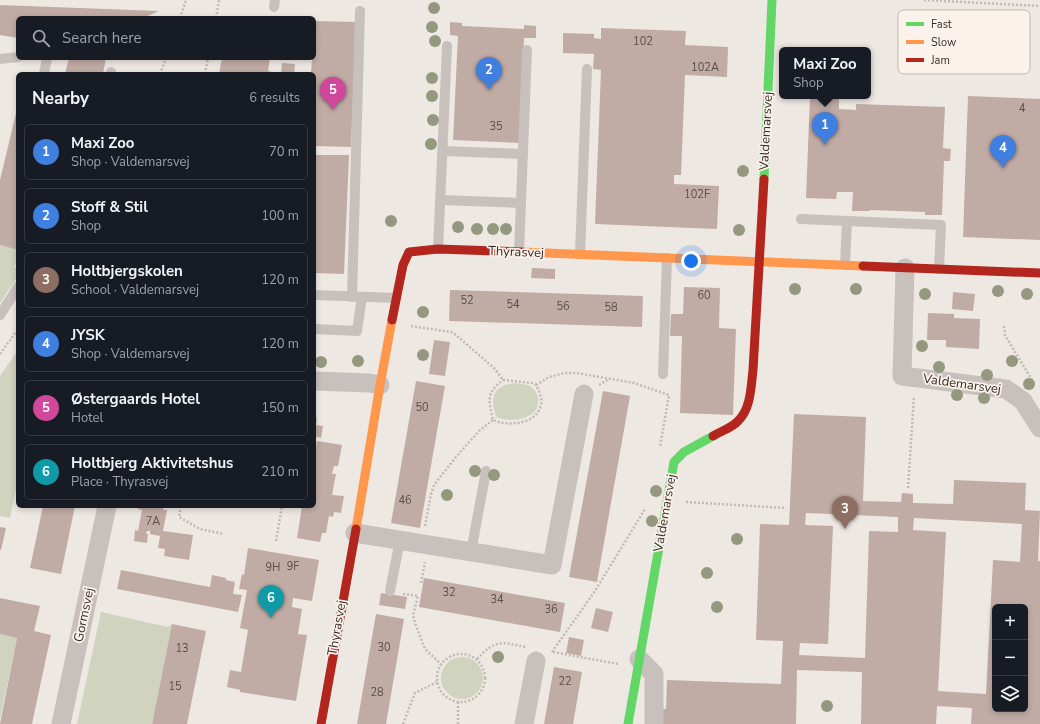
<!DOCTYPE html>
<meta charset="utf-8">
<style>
body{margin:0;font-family:"Nunito Sans",sans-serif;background:#20242c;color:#f1f3f6}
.controls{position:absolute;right:12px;bottom:12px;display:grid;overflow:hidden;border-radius:6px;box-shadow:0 2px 6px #0003}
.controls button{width:36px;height:36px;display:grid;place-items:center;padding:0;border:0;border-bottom:1px solid #363941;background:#171b24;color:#f1f3f6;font:20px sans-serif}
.you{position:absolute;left:691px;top:261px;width:14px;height:14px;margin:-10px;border:3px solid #fff;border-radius:50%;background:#1a73e8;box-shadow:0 0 0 6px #1a73e833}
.badge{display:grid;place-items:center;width:26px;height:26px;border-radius:50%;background:#786e6b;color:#fff;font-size:13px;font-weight:700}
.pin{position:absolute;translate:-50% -33px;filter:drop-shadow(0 1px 2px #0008)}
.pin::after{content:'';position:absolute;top:21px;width:14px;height:12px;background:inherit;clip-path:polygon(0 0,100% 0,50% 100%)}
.popup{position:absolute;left:779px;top:47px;width:92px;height:52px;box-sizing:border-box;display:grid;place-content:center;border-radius:6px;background:#171b24;filter:drop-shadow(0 1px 3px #0005);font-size:13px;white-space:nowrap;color:#9ea1a6}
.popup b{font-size:15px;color:#f1f3f6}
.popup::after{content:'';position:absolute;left:50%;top:100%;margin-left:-8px;border:8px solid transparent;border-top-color:#171b24}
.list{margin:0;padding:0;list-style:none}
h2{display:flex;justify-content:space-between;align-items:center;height:52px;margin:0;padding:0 16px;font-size:17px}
h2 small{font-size:13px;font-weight:400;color:#9ea1a6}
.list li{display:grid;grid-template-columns:26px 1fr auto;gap:12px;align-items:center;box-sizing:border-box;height:56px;margin:0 8px 8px;padding:0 8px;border:1px solid #363941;border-radius:6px}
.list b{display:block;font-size:15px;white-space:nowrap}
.list p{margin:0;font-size:13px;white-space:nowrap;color:#9ea1a6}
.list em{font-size:13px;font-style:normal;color:#9ea1a6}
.icon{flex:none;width:22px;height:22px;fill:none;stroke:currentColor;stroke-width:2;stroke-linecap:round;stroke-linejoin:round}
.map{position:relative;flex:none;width:1040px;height:724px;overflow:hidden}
.search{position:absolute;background:#171b24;box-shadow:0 2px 6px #0003;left:16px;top:16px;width:300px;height:44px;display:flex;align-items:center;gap:10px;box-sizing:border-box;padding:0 14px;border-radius:6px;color:#9ea1a6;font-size:15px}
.panel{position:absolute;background:#171b24;box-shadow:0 2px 6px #0003;left:16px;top:72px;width:300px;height:436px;border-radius:6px}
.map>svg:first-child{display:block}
</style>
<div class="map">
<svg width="1040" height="724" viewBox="0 0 1040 724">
<rect width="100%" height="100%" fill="#eee8e3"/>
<g fill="#d0d3be">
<path d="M0,245L18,250V260L14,267L18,269V276L0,303Z"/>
<path d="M18,350V479L10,518L0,516V376Z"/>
<path d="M514,383C519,384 526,384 530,386C541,393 541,409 530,415C520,421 507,421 496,417C490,398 492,387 514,383Z"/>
<path d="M101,612L168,627L172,624L152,724H77Z"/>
<path d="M0,634L17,638L0,719Z"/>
<circle cx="462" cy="678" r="21"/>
</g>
<g fill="#c1aca5" fill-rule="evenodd">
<path d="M0,5L79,8L159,11L143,18H18V38L0,35Z"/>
<path d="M314,21L356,22L351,147L314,146V74H311L312,58H314Z"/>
<path d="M450,22L462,23V26L524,29V25L536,26V38H524L520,143L453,140L458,36L450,35Z"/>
<path d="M601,28L686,31L685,45L728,47L727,77L685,75L681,175H674V184L719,186L717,229L595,224L601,70L593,69L594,54L563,53V33L594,34V38L601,39Z"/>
<path d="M69,58H106L103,74H65Z"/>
<path d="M222,58H270L268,71L280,74H219Z"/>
<path d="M282,63L295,64L294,74H281Z"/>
<path d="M810,96H839V109L856,110V104L945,107L943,148L951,149L950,161H944L942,215H925V212L870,210V211H852L853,192H837L836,199L806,198Z"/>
<path d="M968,96L1040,99V240L963,237Z"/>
<path d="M17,109H18V250L0,245V180Z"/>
<path d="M314,155H349L344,274L314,273Z"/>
<path d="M532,268L555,269V279L531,278Z"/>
<path d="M684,287L720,288L719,328L736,329L733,415L680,413L682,336H670L671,314H683Z"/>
<path d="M450,290L643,296L642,327L449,321Z"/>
<path d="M953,292L975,294L973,311L952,309Z"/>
<path d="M928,313L954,314V318L980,319L979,349L946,347V340H927Z"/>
<path d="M434,340L450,342L445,376L429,374Z"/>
<path d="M416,381L445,386L420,528L391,523Z"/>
<path d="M603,391L630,396L597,582L569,577Z"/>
<path d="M794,414L866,417L863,501L901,502L902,493L913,494V503L953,504L954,480L1026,483L1025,510L1040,511L1038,561H1040V724H971L972,708L937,706L936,724H861L862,672L797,670L796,724H651L652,709H666L667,680L781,684L783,641L756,640L760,524L789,525ZM806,513L898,517V532L869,531L865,658L799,655L800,643L828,644L833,526L805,525ZM914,518L1022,524L1020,562L993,560L986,694L938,691L946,532L913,530ZM995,607H1025V709H995Z"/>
<path d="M314,417H317L316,425L323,426L321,438L314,436Z"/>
<path d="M317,441L342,445L338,466H334L332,474H336L332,495L344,496L341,513L334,512L333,517L329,516L326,533H322L320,542L297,538L302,506H314V459Z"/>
<path d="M43,506H75L61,574L30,568Z"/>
<path d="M139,506H164L163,510H167L163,531L193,535L189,560L164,556L165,549L158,548L160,536L150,534V531H147L146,534H148L147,543L134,541L135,530L138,531L142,510L138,509Z"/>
<path d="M0,527L6,528L1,550H0Z"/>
<path d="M248,548L319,560L312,601L293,598L292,607L302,609L298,634L307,635L296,701L240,692V690L227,687L230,670L241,672L248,630L240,628L247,590L239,589L242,574L244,575Z"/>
<path d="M121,570L210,587L212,575L226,578V580L235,582L233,594L242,595L238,612L117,589Z"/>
<path d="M424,578L565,603L560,632L419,607Z"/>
<path d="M381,593L407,597L405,609L379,605Z"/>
<path d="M0,598L40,606L34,631L51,635L32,724H0L17,638L0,634Z"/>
<path d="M596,608L613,612L608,632L591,628Z"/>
<path d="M376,614L404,619L386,724H357Z"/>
<path d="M172,624L206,631L187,724H152Z"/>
<path d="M569,637L584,640L581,656L566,653Z"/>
<path d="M554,667L582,672L573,724H544Z"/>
</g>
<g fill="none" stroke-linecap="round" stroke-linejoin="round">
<g stroke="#c0b9b4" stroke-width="2.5" stroke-dasharray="2 2" stroke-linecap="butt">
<path d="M924,0L1040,6"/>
<path d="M180,18L186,0"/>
<path d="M216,18L219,0"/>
<path d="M160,74L166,58"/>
<path d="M205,74L208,58"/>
<path d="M411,326L451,332L456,335L495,369L503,380"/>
<path d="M1004,326L1005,335L1035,385"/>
<path d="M0,354L18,329"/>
<path d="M503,380L532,383L536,385C540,393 544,401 539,410C532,425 506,426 493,420C489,400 485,394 503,380Z"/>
<path d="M536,385L549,377L565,373H577L634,383L669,395L660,447"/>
<path d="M599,385L609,379"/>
<path d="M908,488L914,396"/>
<path d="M686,502L786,508"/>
<path d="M181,506L179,517L200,529L224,534"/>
<path d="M425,526L431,494L434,485L456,457L479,431L493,420"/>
<path d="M276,541L282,506"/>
<path d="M421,583L425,562"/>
<path d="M403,594L418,596L413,615L415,623L425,649L441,664"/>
<path d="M552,652L595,591L645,509"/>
<path d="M553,652L618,664"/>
<circle cx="461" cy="678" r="24"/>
<path d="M477,659C496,639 500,642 526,647"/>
<path d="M458,702V724"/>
<path d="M403,724L415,693L437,682"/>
</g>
<g stroke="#c7c0bc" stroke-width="10">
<path d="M274,7L275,0"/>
<path d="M0,59L18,57"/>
<path d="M44,74L47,58"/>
<path d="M111,74V72"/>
<path d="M443,151L523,154"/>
<path d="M441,200L521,203"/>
<path d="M801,219L941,225L939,269"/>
<path d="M438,249L447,46"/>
<path d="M519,252L527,50"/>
<path d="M580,254L587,69"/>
<path d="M845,265L847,221"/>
<path d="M314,295L396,298"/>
<path d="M352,297L360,11"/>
<path d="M0,315L18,287"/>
<path d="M314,329L357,331L362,297"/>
<path d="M663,374L667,258"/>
<path d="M471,552L486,471"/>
<path d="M390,591L400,540"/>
</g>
<g stroke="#c7c0bc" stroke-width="19">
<path d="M905,268L902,376L1006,389L1023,401L1040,428"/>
<path d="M314,381L369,383L380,385"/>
<path d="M355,533L552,565L584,394"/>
<path d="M639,659L654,674V724"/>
<path d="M61,724L107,506"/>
<path d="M524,724L536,661"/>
</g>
<g stroke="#63d668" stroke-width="9">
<path d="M764,179L772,0"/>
<path d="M628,724L674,462L684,452L713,436"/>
</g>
<g stroke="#ff974d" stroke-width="9">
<path d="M522,252L863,266"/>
<path d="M356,529L380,385L392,320"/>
</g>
<g stroke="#b3261e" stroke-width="9">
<path d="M863,266L1040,273"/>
<path d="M392,320L403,265L409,252L438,249L522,252"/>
<path d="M713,436C721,431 732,428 738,421C751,409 751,386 753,370L764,179"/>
<path d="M321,724L356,529"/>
</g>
</g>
<g fill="#94987f">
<circle cx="434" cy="8" r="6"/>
<circle cx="432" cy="27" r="6"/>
<circle cx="435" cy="41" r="6"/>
<circle cx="432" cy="78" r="6"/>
<circle cx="432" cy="96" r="6"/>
<circle cx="433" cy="120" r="6"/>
<circle cx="431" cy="144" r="6"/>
<circle cx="743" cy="171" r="6"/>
<circle cx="391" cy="221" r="6"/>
<circle cx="458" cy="227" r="6"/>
<circle cx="477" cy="229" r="6"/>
<circle cx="493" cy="229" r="6"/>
<circle cx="506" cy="229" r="6"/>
<circle cx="739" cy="230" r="6"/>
<circle cx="795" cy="289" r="6"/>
<circle cx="856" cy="289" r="6"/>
<circle cx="998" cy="291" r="6"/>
<circle cx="925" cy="294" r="6"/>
<circle cx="1027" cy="294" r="6"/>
<circle cx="423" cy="312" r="6"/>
<circle cx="922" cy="346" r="6"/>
<circle cx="423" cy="355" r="6"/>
<circle cx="358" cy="361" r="6"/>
<circle cx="1012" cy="361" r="6"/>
<circle cx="321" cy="362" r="6"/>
<circle cx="939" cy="367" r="6"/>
<circle cx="987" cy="375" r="6"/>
<circle cx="1029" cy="384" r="6"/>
<circle cx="957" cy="395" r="6"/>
<circle cx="984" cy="398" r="6"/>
<circle cx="475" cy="471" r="6"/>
<circle cx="494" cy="475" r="6"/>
<circle cx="656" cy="491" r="6"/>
<circle cx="447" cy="495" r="6"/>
<circle cx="652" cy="521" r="6"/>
<circle cx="737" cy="539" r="6"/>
<circle cx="707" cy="573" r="6"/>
<circle cx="717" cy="607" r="6"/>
<circle cx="498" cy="657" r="6"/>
<circle cx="827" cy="706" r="6"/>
</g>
<g text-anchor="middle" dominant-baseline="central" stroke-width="3.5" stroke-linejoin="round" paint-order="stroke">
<g font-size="11" fill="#5a4d49">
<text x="643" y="41">102</text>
<text x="705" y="67">102A</text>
<text x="1022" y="108">4</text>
<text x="496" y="126">35</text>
<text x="697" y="194">102F</text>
<text x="704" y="295">60</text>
<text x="467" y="300">52</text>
<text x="513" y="304">54</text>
<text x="563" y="306">56</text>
<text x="611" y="307">58</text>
<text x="422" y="407">50</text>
<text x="405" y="500">46</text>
<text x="153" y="521">7A</text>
<text x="293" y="566">9F</text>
<text x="273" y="567">9H</text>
<text x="449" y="592">32</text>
<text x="497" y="599">34</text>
<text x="551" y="609">36</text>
<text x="384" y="647">30</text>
<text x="182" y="648">13</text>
<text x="565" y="681">22</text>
<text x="175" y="686">15</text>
<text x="377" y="692">28</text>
</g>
<g font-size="13" fill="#382d2a" stroke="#faf2eb">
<text transform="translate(766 131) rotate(-87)">Valdemarsvej</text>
<text transform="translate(516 252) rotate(2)">Thyrasvej</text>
<text transform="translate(962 384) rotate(8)">Valdemarsvej</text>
<text transform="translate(665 513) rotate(-80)">Valdemarsvej</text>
<text transform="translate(84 615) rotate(-78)">Gormsvej</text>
<text transform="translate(337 628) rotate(-80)">Thyrasvej</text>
</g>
</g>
<rect x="898" y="10" width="132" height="64" rx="6" fill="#faf2eb" stroke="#c0b7b1" stroke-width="1"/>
<rect x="906" y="22" width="18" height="4" fill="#63d668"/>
<rect x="906" y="40" width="18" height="4" fill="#ff974d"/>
<rect x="906" y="58" width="18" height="4" fill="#b3261e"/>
<g font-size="11" fill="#382d2a">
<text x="931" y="28">Fast</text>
<text x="931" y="46">Slow</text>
<text x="931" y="64">Jam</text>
</g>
</svg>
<div class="controls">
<button>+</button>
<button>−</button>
<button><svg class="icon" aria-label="layers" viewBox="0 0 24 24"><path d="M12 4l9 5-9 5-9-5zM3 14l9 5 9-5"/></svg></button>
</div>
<div class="you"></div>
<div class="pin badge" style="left:825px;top:145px;background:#3f7fe0">1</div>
<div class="popup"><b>Maxi Zoo</b>Shop</div>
<div class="pin badge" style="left:489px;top:90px;background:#3f7fe0">2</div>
<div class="pin badge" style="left:845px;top:529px;background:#8d6e63">3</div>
<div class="pin badge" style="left:1003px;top:168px;background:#3f7fe0">4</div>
<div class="pin badge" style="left:333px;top:110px;background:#d1479c">5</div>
<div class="pin badge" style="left:271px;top:618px;background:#0f9aa8">6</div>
<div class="search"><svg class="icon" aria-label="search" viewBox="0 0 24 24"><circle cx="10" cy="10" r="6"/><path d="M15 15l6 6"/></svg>Search here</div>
<section class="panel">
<h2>Nearby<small>6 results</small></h2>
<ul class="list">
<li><span class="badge" style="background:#3f7fe0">1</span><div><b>Maxi Zoo</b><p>Shop · Valdemarsvej</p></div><em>70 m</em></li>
<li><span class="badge" style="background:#3f7fe0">2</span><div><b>Stoff &amp; Stil</b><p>Shop</p></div><em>100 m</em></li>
<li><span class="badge" style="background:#8d6e63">3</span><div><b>Holtbjergskolen</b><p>School · Valdemarsvej</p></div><em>120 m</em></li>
<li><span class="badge" style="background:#3f7fe0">4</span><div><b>JYSK</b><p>Shop · Valdemarsvej</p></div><em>120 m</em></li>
<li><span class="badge" style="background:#d1479c">5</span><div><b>Østergaards Hotel</b><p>Hotel</p></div><em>150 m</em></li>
<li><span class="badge" style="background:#0f9aa8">6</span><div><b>Holtbjerg Aktivitetshus</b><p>Place · Thyrasvej</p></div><em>210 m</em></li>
</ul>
</section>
</div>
